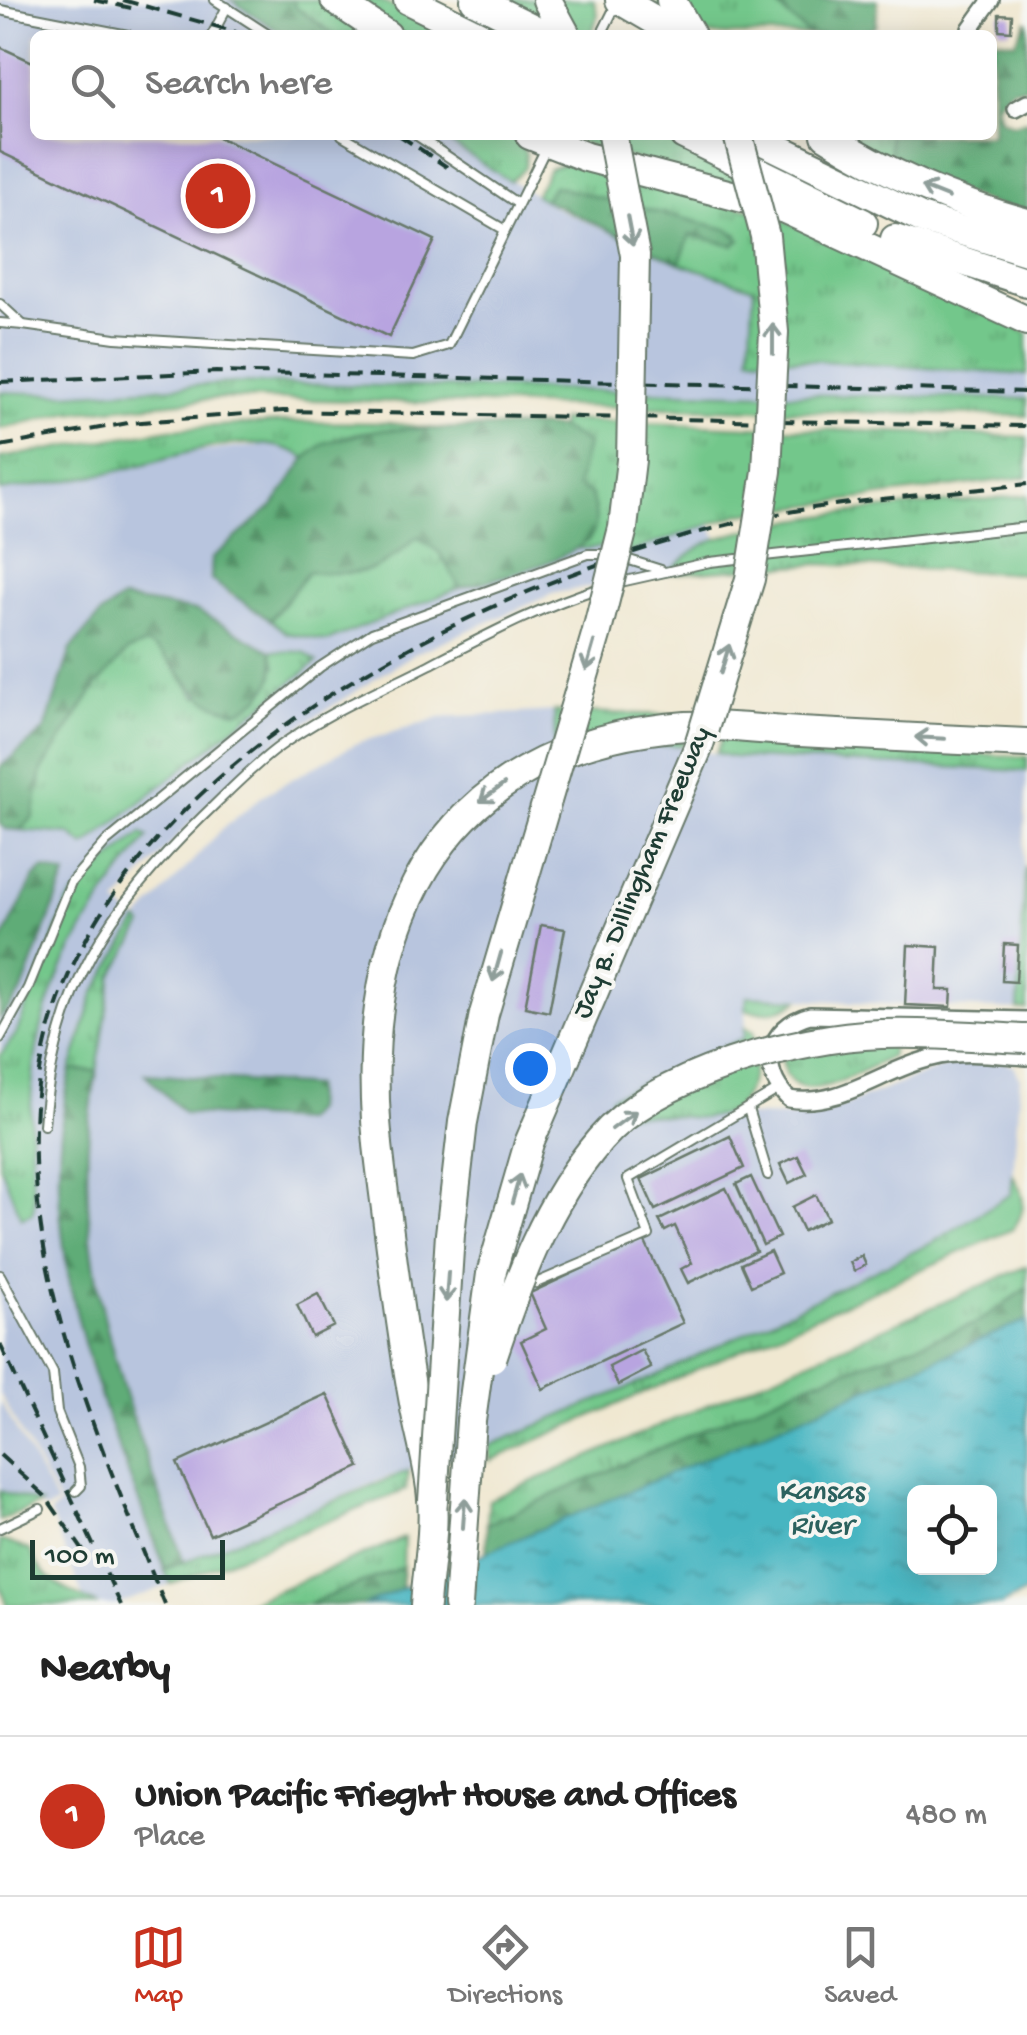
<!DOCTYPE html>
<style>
body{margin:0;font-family:"Gochi Hand",sans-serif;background:#f6f6f6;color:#222}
.controls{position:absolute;right:30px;bottom:30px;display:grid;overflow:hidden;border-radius:15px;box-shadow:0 5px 25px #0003}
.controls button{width:90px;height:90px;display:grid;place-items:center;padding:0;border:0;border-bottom:2px solid #e0e0e0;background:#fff;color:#222;font:50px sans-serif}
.scale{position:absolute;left:30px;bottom:25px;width:195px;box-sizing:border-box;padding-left:10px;border:5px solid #1f3d34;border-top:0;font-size:28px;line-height:35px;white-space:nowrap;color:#1f3d34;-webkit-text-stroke:8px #f6f6f2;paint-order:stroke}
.you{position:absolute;left:530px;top:1068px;width:35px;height:35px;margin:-25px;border:8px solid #fff;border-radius:50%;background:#1a73e8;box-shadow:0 0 0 15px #1a73e833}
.badge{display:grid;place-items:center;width:65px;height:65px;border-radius:50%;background:#c8321e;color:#fff;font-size:32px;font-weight:700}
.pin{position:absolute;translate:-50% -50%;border:5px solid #fff;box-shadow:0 2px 10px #0006}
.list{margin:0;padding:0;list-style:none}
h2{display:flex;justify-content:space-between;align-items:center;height:130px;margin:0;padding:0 40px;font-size:42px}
h2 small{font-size:32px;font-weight:400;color:#767676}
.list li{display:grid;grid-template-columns:65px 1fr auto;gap:30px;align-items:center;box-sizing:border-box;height:160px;padding:0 40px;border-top:2px solid #e0e0e0}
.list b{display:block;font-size:38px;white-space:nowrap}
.list p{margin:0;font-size:32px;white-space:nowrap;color:#767676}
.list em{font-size:32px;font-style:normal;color:#767676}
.icon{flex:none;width:55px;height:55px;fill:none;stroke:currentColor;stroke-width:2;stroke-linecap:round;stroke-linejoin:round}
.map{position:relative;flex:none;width:1027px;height:1605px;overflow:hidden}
.search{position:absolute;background:#fff;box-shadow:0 5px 25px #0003;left:30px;right:30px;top:30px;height:110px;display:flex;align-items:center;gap:25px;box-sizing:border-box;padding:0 35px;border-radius:15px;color:#767676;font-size:38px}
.sheet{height:290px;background:#fff}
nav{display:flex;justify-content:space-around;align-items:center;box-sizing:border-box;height:140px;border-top:2px solid #e0e0e0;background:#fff;font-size:28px;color:#767676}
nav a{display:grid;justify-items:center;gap:5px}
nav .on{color:#c8321e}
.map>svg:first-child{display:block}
</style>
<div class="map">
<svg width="1027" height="1605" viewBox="0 0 1027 1605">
<defs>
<pattern id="grass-tufts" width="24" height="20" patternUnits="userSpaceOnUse" patternTransform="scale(2.5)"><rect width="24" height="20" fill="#73c78b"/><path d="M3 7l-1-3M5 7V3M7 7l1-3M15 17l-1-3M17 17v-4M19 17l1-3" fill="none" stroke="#5ea372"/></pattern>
<pattern id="forest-firs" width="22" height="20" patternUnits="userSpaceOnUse" patternTransform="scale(2.5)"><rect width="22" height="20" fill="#5eac77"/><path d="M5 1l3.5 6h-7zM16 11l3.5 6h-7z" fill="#4d8d62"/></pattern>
<pattern id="water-ripples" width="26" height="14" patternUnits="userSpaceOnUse" patternTransform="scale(2.5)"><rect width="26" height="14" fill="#47b5c1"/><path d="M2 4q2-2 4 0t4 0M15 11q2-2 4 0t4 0" fill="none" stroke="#3b949e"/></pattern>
</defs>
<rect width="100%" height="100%" fill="#f6f6f2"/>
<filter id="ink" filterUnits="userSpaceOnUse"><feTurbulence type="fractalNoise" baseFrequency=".01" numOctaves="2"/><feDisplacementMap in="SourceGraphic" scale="20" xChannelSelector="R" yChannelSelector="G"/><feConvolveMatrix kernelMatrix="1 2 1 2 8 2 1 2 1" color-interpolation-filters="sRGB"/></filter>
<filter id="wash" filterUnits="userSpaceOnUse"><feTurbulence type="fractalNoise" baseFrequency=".0048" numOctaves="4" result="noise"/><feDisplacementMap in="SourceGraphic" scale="40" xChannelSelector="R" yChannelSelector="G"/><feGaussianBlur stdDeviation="2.25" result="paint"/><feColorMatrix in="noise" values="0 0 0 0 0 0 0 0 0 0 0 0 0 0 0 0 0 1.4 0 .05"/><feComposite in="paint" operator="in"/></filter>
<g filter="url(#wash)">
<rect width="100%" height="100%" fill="#f0e8d1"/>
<g fill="#b8c5de">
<path d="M0,0H231L284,35H35V135H438L556,208L679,263L754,288L750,356L1027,375V399L264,383L65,394L0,392Z"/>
<path d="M273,444L306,458L273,506L239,535L229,595L253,605L287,633L399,611L574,549L606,547L624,554L711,524L717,539L666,574L555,593L414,654L279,740L224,787L116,904L138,920L222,829L265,794L357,743L442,717L554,711L555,746L661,743L732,757L1027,771L1018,1010L951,1007L952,990H937L939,947L909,945L905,1005L747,996L745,1038L683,1063L612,1113L814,1117L942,1067L976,1060L1005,1062L1014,1065L1020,1078L1012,1194L932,1243L656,1376L513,1439L387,1477L184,1562L129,1410L102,1316L88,1239L84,1177L105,1003L112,977L143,926L138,921L94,994L80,1035L62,1130L60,1182L63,1245L88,1362L171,1584L117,1605H98L84,1598L50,1514L60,1505L0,1394V491L80,479L193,452Z"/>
<path d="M0,1400L57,1504L47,1510L0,1491Z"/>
</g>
<g fill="url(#grass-tufts)" stroke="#498260" stroke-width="2.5">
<path d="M293,0H318L368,35H335L295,7Z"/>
<path d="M347,0H379L454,35H396Z"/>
<path d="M507,0H594L598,15L591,35H577Z"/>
<path d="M662,0H771L809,35H705L655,7Z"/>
<path d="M438,135H515L526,153L525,168L510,181Z"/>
<path d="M574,135H656L802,209L578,142Z"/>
<path d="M839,135H889L892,168Z"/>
<path d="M566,163L776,216L1027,333V375L750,356L754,288L679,263L690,234L733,245L738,234L554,186L544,200L535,195L549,169Z"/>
<path d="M233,383L1027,399V416L222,398L66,413L0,429V392L65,394Z"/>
<path d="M561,420L1027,437V477L741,514L624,554L606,547L574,549L592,535L576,488L587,443L560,428Z"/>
<path d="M285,422L388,423L437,429C389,429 345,426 306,458C251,424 174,459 116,471C78,480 39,485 0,491V458L170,429Z"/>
<path d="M1027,495V574L818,564L666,574C682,561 696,546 716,539C803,510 934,506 1027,495Z"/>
<path d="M417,537L439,552L460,588L327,641L287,633L271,620L308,572C364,574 374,578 417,537Z"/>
<path d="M146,644L161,651L197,697L276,667L271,651L304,652L317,662L85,846L70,834L20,830L33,817L41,770L96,686L128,651Z"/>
<path d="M554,711L694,716L683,745L555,746Z"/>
<path d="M722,738L1027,757V771L732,757L716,753Z"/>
<path d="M142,833L148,837C43,973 21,1034 34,1206L32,1213L21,1218L0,1165V1056L16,1034L67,904L88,879Z"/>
<path d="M1025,868L1027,869V1010H1018Z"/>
<path d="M138,921L143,925L112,977L97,1071L71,1070L94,994Z"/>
<path d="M747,996L799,999C786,1012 763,1014 746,1010Z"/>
<path d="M828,1024L892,1028L891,1057C861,1070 793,1117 782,1062L794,1035Z"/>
<path d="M745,1027L753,1032C760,1061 752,1092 731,1113L703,1118L611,1112V1097L744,1038Z"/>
<path d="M1013,1175C1025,1196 1027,1210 1013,1229L490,1461L489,1446L656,1376L932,1243L1011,1194Z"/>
<path d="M1027,1266V1288L975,1324L802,1386L487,1524L489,1500Z"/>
<path d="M408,1471L406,1490L171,1584L164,1570Z"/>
<path d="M0,1491L41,1504L0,1521Z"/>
<path d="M404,1538L403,1567L306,1605H242Z"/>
<path d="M0,1540L30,1550C42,1582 69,1591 98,1605H7L0,1584Z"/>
</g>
<g fill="url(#forest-firs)" stroke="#3e7456" stroke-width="2.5">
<path d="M231,0H293L295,7L335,35H284Z"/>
<path d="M771,0H878L876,25L862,35H809Z"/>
<path d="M1027,20V87L1012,88L996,105L1000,119L1013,125L1027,121V217L892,168L889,135H992V39L1015,42Z"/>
<path d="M553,186L730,230L740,239L733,245L690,235L679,263L544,200Z"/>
<path d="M541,426L560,428L587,443L577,487L591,494C594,507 599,521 593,533C579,560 490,580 460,588L439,552L417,537C373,578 365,573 308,572L270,620L211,580L212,558L273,506L306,458L324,443L376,430Z"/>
<path d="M122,599L197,611L271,651C280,680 265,698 239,711C186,705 187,664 146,644L128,651L96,686L42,770L33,817L20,830L5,829L0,824V767L45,730L71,649L101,614Z"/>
<path d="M44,869L66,875L21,993L0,1019V945L34,878Z"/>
<path d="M71,1070L97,1071C62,1248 125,1398 184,1562L165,1568C104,1410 29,1243 71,1070Z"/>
<path d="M145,1074L314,1086L313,1110L303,1121L184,1113Z"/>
<path d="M1027,1288V1320L486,1553L487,1524L802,1386L975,1324Z"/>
<path d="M403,1567L401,1589L364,1605H306Z"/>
</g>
<path fill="url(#water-ripples)" stroke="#33797a" stroke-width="2.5" fill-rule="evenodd" d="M1027,1320V1592L1001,1605H364ZM914,1492H990V1568H914Z"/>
<g id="blocks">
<g fill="#b8a4e0">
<path d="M999,14L1012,15L1011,31L999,30Z"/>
<path d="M0,47L35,63V135H214L435,240L389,337L0,152Z"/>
<path d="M541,925L565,929L549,1012L525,1007Z"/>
<path d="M1004,944L1018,945L1016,982L1002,981Z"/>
<path d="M908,945L939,947L937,990H952L951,1007L905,1005Z"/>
<path d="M730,1136L744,1168L655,1210L641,1179Z"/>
<path d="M798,1156L807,1174L789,1183L780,1164Z"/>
<path d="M751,1177L779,1237L763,1245L736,1184Z"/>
<path d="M726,1188L756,1251L688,1283L681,1269L692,1263L675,1226L665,1231L659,1220Z"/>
<path d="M816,1195L828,1219L803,1231L792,1207Z"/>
<path d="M644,1240L683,1323L543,1389L521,1341L546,1329L530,1293Z"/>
<path d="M770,1251L780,1273L751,1286L741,1264Z"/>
<path d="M862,1256L866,1265L854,1271L850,1262Z"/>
<path d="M318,1294L334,1326L312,1337L297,1305Z"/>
<path d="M642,1350L651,1368L618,1385L609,1367Z"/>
<path d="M327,1394L360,1467L210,1535L177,1463Z"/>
</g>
</g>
</g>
<g filter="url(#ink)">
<use href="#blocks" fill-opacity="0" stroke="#68796b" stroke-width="2.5"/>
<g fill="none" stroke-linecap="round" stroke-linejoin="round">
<g stroke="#68796b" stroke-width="12">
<g id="service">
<path d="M215,0L269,35"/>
<path d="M0,10L128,35"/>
<path d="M212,35L227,7"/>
<path d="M601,35L617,3"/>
<path d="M342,135L505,230"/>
<path d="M416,135L518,204"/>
<path d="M0,304L23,325L0,323"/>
<path d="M23,325L115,338L413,356L449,345L546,148"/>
<path d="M623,558L661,570"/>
<path d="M616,583L710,562L1027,527"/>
<path d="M0,1038L28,988L71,882L106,842L320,667L372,633L588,554H609"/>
<path d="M748,1109L768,1175"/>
<path d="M44,1125C54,990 108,909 203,816C226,794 250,769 276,749C323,714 378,691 429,665C487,635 541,606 603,587"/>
<path d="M0,1275L53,1373L57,1412L79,1467L81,1486L76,1491"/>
<path d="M536,1283L649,1235L628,1179L779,1089"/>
<path d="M0,1528L40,1509"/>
</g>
</g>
<g stroke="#68796b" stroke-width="20">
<g id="minor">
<path d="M970,29L991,0"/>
<path d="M1016,109L1027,103"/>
<path d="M1027,1020L810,1015C768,1026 757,1068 789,1099C840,1108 883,1069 932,1058C963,1050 995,1055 1027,1057"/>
</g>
</g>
<g stroke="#68796b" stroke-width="32">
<g id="motorway">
<path d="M335,0L387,35"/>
<path d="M408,0L479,35"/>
<path d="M475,0L546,35"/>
<path d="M547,0L566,35"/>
<path d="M620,0L680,35"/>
<path d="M671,0L691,35"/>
<path d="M530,135L586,157L785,209L1027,321"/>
<path d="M684,135L863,223"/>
<path d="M751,135L923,219L1027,251"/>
<path d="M826,135C889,175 955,203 1027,223"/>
<path d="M895,239L1027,282"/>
<path d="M425,1605C427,1571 435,1533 432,1499C430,1467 419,1434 414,1403C400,1326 391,1247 381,1170C350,938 428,745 686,726C723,724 763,730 800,732C876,736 951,740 1027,743"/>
<path d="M458,1605L471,1421"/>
</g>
</g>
<use href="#service" stroke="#fff" stroke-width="8"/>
<use href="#minor" stroke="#fff" stroke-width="15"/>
<use href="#motorway" stroke="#fff" stroke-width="28"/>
<g stroke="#1f3d34" stroke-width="4" stroke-dasharray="15 8" stroke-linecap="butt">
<path d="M94,0L136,9"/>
<path d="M123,0L236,32"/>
<path d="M399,135L447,167"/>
<path d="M0,382L216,372L1027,392"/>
<path d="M0,446L128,423L283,411L1027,426"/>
<path d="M0,1344L121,1605"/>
<path d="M0,1455L45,1496L84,1552"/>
<path d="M165,1605C102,1448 24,1282 36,1107C58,786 470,586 743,521C836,500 933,495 1027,484"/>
</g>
<g stroke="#68796b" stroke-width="32" stroke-linecap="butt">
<g id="motorway-bridge">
<path d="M492,1358C518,1280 546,1203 600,1140C657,1073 797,1037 881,1034C930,1032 979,1037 1027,1039"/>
<path d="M471,1421L491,1274L529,1143L698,748L750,579L767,471L774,332L765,236L738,135"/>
<path d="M433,1501L450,1234L463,1122L484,1014L596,635L623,528L631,460L635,255L612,135"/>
</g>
</g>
<use href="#motorway-bridge" stroke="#fff" stroke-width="28"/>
</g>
<defs><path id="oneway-shaft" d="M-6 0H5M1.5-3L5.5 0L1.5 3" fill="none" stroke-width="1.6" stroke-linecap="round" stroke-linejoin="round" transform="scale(2.5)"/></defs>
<g stroke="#8f9e9a">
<use href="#oneway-shaft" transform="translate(935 192) rotate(-158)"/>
<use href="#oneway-shaft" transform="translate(630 231) rotate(79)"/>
<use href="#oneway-shaft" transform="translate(773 339) rotate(-90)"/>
<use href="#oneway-shaft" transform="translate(590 656) rotate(106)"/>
<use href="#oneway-shaft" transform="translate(725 659) rotate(-73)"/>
<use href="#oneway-shaft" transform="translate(930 738) rotate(-177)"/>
<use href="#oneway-shaft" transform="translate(492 793) rotate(144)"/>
<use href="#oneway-shaft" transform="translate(497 967) rotate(106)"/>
<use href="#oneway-shaft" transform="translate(624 1120) rotate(-37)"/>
<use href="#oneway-shaft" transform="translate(516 1189) rotate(-74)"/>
<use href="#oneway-shaft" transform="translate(447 1287) rotate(94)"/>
<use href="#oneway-shaft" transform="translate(464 1513) rotate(-86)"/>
</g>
</g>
<g text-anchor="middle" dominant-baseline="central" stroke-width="8" stroke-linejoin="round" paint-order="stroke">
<g font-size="28" fill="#1f3d34" stroke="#f6f6f2">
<text transform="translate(643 873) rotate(-67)">Jay B. Dillingham Freeway</text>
</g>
<g font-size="30" font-style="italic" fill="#2b615e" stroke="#f6f6f2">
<text x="821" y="1493">Kansas<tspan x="821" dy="34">River</tspan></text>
</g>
</g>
</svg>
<div class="controls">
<button><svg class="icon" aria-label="locate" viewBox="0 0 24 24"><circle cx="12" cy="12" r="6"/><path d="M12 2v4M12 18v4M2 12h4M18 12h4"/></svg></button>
</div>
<div class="scale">100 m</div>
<div class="you"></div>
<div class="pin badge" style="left:218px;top:196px">1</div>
<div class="search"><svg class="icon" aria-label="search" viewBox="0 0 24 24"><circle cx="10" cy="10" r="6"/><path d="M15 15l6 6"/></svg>Search here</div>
</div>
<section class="sheet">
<h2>Nearby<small></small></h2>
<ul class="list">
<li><span class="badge">1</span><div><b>Union Pacific Frieght House and Offices</b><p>Place</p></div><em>480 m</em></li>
</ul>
</section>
<nav>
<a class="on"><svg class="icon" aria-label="map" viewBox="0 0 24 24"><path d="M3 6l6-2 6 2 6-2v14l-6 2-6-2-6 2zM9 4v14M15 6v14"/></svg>Map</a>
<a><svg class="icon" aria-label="directions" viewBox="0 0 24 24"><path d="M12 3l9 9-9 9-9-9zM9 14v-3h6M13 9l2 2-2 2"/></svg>Directions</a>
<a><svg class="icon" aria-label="saved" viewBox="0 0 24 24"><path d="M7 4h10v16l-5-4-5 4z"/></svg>Saved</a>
</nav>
